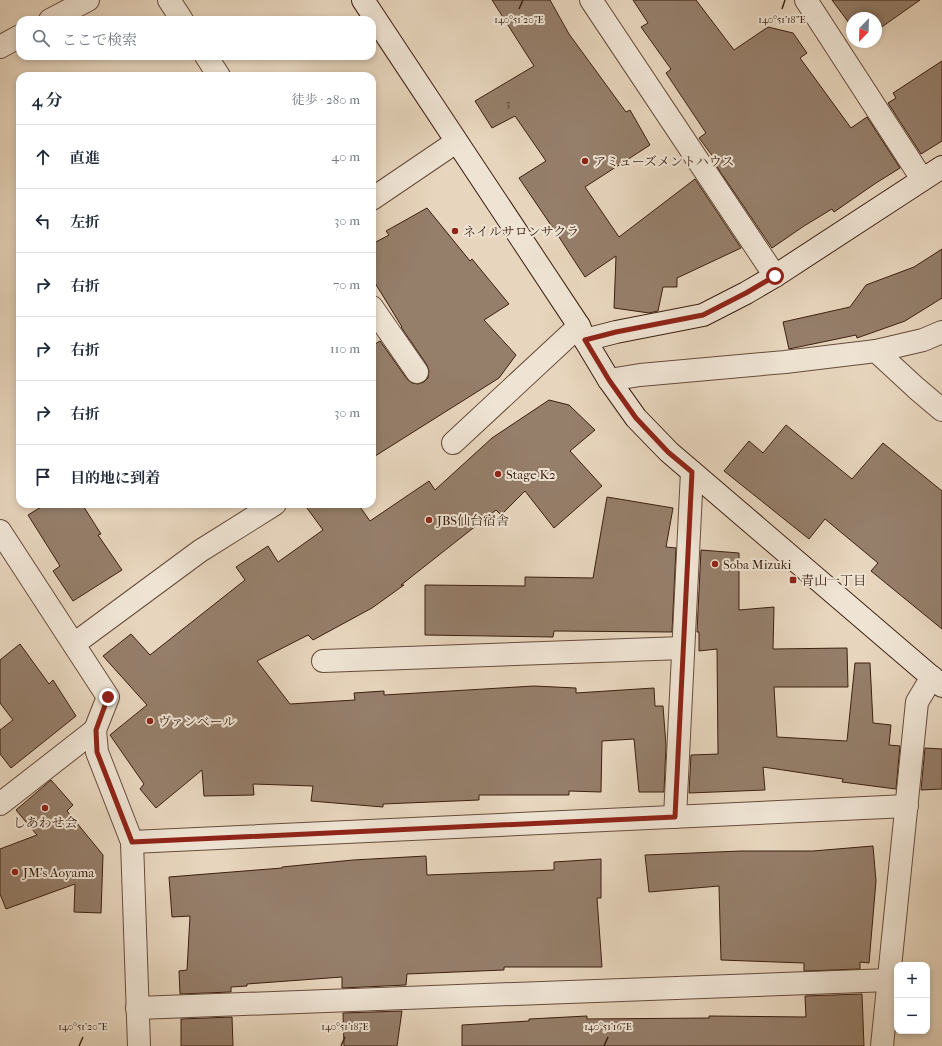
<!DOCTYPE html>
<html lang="ja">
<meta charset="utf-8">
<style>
body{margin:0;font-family:"IM FELL French Canon","Noto Serif JP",serif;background:#f6f6f7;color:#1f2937}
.controls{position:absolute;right:12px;bottom:12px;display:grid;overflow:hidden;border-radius:8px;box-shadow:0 2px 6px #0003}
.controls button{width:36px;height:36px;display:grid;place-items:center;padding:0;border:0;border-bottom:1px solid #e0e1e3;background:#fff;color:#1f2937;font:20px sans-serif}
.compass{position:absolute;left:846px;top:12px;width:36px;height:36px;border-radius:50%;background:#fff;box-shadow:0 2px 6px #0003;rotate:203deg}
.stop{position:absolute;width:12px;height:12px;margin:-9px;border:3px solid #8f2418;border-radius:50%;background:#fff}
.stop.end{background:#8f2418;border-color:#fff;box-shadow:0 1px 4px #0008}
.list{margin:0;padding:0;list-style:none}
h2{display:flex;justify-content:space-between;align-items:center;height:52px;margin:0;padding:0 16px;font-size:17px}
h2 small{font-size:13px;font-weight:400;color:#747a83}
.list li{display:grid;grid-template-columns:26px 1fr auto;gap:12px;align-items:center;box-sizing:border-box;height:64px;padding:0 16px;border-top:1px solid #e0e1e3}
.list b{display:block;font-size:15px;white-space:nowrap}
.list em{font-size:13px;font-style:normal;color:#747a83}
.icon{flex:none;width:22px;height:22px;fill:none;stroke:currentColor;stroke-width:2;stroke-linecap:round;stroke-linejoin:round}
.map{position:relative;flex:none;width:942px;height:1046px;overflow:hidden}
.search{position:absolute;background:#fff;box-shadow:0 2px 6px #0003;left:16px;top:16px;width:360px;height:44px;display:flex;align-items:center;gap:10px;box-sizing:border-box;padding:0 14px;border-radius:12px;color:#747a83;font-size:15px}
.panel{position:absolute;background:#fff;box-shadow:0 2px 6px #0003;left:16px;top:72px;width:360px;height:436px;border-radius:12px}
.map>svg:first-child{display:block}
</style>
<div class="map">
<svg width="942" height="1046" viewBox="0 0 942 1046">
<rect width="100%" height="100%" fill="#e7d5bd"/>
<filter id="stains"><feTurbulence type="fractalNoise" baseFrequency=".005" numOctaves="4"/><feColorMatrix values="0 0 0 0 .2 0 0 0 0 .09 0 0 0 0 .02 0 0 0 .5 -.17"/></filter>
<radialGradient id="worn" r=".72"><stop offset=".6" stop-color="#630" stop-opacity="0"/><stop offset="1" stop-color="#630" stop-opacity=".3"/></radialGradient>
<g fill="#957e6a" stroke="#3c1f10">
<path d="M492,0H550L569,34L626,112L630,110L650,145L585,187L619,237L695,179L741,248L677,278V287H663L658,311L649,313L614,308L616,256L585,277L559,237L519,178L546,161L515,116L492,128L475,101L534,66Z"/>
<path d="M633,0H696L734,50L768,27L793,33L807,53L800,58L851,128L867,117L900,168L876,183L834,212L832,209L804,226L772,248L715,164L717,162L699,138L706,133L666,73L671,69L641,27L648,23Z"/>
<path d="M832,0H920L876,31V18H852V27Z"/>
<path d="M942,61V141L921,154L888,103L896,98L893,93Z"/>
<path d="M427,208L470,261L472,259L509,304L484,320L516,355L499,378L372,458V346L380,341L407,379L412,383L418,384L424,382L428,378L429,371L427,365L401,327H402L372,278V244L389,235L386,231Z"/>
<path d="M942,249V298L905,321L857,338L856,335L789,349L783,322L850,307L866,285L914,267Z"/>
<path d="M549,400L569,405L595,430L570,451L602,486L554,528L525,491L501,515L496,510L401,585H404L372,608L313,640L308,635L257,661L290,704L355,700L354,693L384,691V695L534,686L576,688V693L654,688L655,706H663L666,746L664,792H639L634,739L602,741L601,792L569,791V795H479V800L383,804V807L311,801L313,786L253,784L254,795L204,796L202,770L156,808L140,789L144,784L110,735L147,705L103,656L131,634L150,655L245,580L236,567L268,546L278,562L323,530L304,504H358L370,521L429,481L435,490L492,438Z"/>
<path d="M786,425L852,479L883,443L942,491V629L871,571L878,563L825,519L809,539L724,471L749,441L763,453Z"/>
<path d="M607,497L673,508L666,547L676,548L672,632L554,631L553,637L425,635V585L525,586V577L593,578Z"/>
<path d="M46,504H82L101,534L98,535L122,570L73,601L53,571L60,566L28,515Z"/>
<path d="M701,550L739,553V610L774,607L773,649L847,648L848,687H774L777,737L847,741L855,663H870L873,723L891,725L889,745L900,746L896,789L842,782L843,779L763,767L765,790L689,793L691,755L718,754L717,649L699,651V632H697Z"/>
<path d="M20,644L49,684L53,680L76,716L11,768L0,754V730L13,720L0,703V660Z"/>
<path d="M925,748L942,749V789L921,790Z"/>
<path d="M51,780L73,805L67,811L103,855L101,913L74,912L75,884L6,909L0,894V849L37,835L16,810Z"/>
<path d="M873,846L876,881L869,963L860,962V969L804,971V963L721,960L719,886L649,892L645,855L741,851H813Z"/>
<path d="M426,856L427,875L554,870V862L601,859V898H597L602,967H504V970L407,974L406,985L342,988V977L247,984V986L231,987V992L180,994L179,971L187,970L190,916L172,917L169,877L282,868V867L353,860Z"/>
<path d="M862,994L864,1046H462V1025L529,1021V1019L587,1016V1019L709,1018V1016L806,1017L805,996Z"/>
<path d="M402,1011L397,1046H344L343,1013Z"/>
<path d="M232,1017L233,1046H181V1019Z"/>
</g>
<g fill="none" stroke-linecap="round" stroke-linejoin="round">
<g stroke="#674c3b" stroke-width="24">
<g id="street">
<path d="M169,0L182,20"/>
<path d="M591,0L775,276"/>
<path d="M806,0L922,179"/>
<path d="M50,20L88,0"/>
<path d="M0,47L20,36"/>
<path d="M206,56L219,76"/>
<path d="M372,199L456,142"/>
<path d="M372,307L417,372"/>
<path d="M876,351L916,388L942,410"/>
<path d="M609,380L640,375L785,362L876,351L923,340L942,332"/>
<path d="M453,443L579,326"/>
<path d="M0,531L108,697L95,730L97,752L132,842L139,1046"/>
<path d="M74,644L200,551L275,504"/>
<path d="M323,661L683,648"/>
<path d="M0,804L95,730"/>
<path d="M675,817L692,472"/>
<path d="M132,842L907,806"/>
<path d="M137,1008L889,980"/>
<path d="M882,1046L917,702L932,677"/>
</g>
</g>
<g stroke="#3c1f10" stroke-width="24">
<g id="secondary">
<path d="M363,0L579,326L585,340L609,380L636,418L669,452L942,686"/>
<path d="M585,340L616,332L703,315L746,293L775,276L942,167"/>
</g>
</g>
<use href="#street" stroke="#efe4d4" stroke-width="22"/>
<use href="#secondary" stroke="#efe4d4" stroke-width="22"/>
</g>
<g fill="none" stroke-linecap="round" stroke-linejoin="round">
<path stroke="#8f2418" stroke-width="5" d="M108,697L96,730L97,752L132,842L675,817L692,472L668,452L636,418L609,380L585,340L616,332L703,315L746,293L775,276"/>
</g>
<path fill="none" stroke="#3c1f10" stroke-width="1.5" d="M519,9L523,0M782,9L785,0M79,1046L83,1037M341,1046L345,1037M604,1046L608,1037"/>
<g fill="#8f2418" stroke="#efe4d4" stroke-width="1.5">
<circle cx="585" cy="161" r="4"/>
<circle cx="455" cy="231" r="4"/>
<circle cx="498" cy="474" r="4"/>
<circle cx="429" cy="520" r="4"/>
<circle cx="715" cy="564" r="4"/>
<rect x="789" y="576" width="8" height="8" rx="2"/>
<circle cx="150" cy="721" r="4"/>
<circle cx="45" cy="808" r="4"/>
<circle cx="15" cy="872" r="4"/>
</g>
<g text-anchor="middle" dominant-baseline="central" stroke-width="4" stroke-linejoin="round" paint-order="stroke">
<g font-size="11" fill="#523726">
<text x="508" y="103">3</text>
</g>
<g font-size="13" fill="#3c1f10" stroke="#efe4d4" text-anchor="start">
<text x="593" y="161">アミューズメントハウス</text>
<text x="463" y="231">ネイルサロンサクラ</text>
<text x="506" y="474">Stage K2</text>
<text x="437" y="520">JBS仙台宿舎</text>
<text x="723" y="564">Soba Mizuki</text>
<text x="801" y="580">青山一丁目</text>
<text x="158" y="721">ヴァンベール</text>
<text x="45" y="822" text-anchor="middle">しあわせ会</text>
<text x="23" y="872">JM's Aoyama</text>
</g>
</g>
<g font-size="10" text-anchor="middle" fill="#3c1f10" stroke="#efe4d4" stroke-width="4" stroke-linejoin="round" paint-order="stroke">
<text x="519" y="23">140°51'20"E</text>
<text x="782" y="23">140°51'18"E</text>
<text x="83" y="1030">140°51'20"E</text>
<text x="345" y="1030">140°51'18"E</text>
<text x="608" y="1030">140°51'16"E</text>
</g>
<rect width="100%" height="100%" filter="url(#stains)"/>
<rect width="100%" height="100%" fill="url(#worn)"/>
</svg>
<div class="controls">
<button>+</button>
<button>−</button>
</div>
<svg class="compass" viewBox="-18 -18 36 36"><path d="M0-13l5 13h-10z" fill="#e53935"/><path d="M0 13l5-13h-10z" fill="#747a83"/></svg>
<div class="stop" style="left:775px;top:276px"></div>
<div class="stop end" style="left:108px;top:697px"></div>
<div class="search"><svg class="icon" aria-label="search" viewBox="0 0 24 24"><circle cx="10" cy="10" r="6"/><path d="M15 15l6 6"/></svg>ここで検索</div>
<section class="panel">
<h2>4 分<small>徒歩 · 280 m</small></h2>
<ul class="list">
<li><svg class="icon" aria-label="ahead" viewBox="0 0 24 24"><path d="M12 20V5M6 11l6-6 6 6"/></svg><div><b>直進</b></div><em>40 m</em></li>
<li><svg class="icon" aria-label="left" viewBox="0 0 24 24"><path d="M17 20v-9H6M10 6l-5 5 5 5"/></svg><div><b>左折</b></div><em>30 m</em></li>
<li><svg class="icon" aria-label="right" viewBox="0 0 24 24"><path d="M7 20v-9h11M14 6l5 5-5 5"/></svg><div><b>右折</b></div><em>70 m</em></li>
<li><svg class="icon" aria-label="right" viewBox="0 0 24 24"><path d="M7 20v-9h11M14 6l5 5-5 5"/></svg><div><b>右折</b></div><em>110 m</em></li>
<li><svg class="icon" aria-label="right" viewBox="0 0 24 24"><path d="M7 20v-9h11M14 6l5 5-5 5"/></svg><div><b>右折</b></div><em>30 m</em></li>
<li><svg class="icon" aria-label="arrive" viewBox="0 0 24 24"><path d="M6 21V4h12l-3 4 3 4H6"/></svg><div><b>目的地に到着</b></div></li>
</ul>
</section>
</div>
